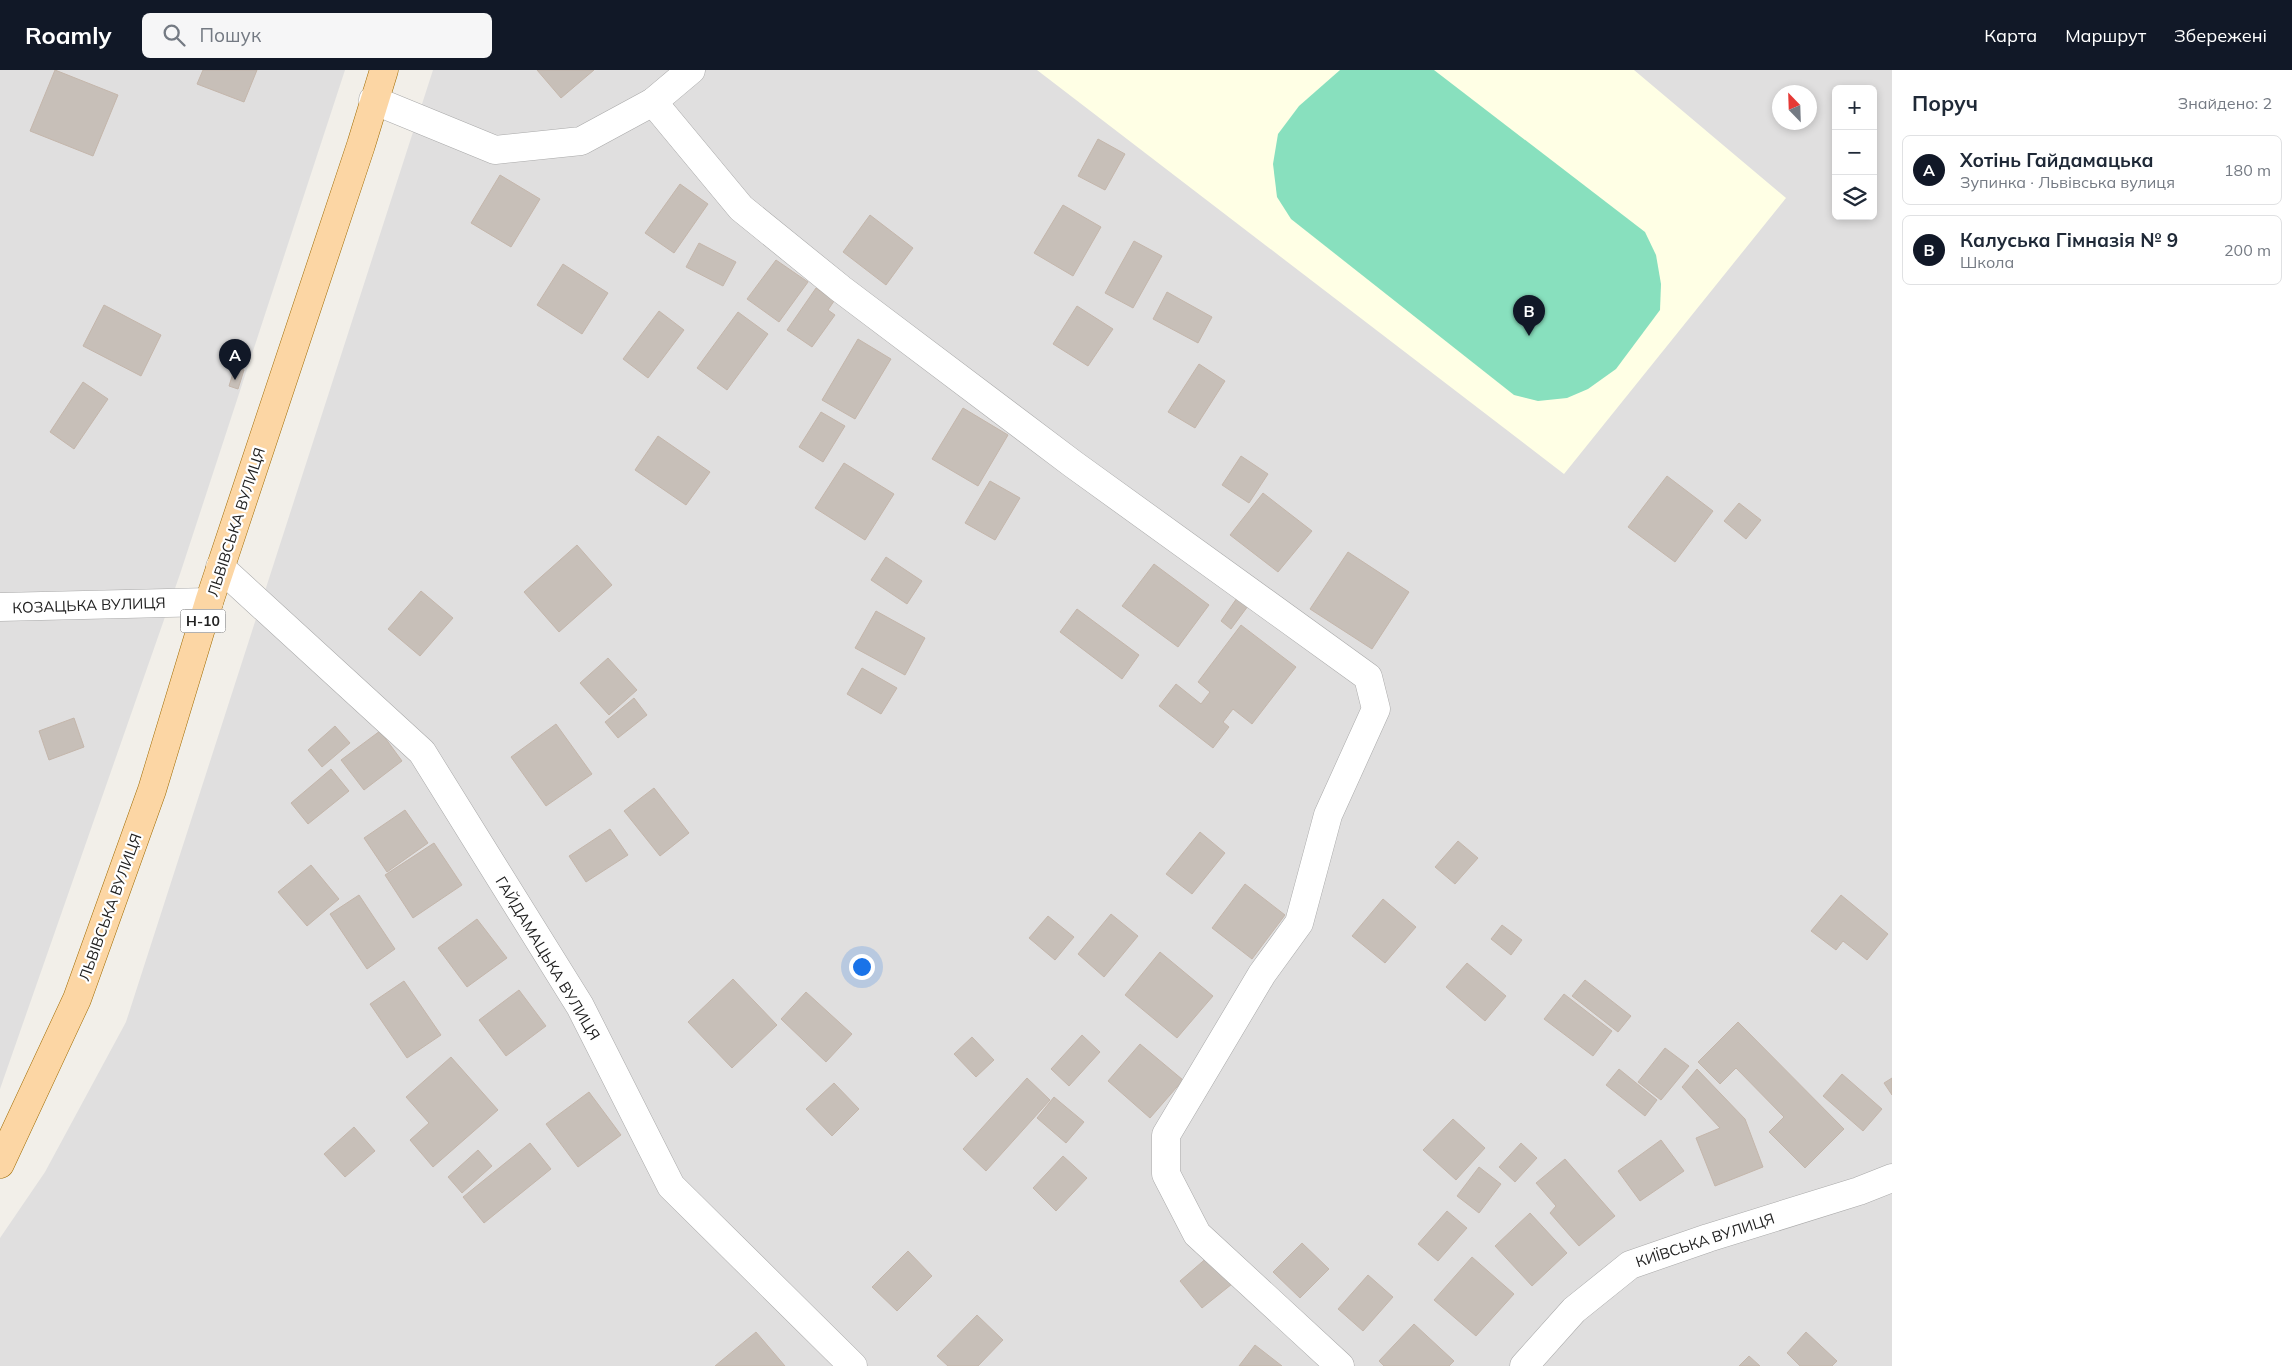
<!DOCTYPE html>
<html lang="uk">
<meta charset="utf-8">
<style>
body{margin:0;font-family:Mulish,sans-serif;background:#f6f6f7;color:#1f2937}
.controls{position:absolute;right:15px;top:15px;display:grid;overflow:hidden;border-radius:8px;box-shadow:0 2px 8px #0003}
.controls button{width:45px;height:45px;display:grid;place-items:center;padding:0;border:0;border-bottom:1px solid #e0e1e3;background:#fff;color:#1f2937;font:25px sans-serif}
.compass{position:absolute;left:1772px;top:15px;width:45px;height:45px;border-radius:50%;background:#fff;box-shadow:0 2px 8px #0003;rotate:337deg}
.you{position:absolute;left:861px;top:896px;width:18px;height:18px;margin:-12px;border:4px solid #fff;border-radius:50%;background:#1a73e8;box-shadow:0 0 0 8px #1a73e833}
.badge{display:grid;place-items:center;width:32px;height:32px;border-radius:50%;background:#111827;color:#fff;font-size:16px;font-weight:700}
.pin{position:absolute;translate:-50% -41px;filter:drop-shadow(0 1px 2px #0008)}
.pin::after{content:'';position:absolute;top:26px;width:18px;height:15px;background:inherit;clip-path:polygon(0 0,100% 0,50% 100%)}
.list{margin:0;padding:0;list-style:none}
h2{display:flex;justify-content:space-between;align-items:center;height:65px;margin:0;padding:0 20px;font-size:21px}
h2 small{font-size:16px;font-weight:400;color:#747a83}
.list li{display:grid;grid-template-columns:32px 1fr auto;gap:15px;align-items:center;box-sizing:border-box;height:70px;margin:0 10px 10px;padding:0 10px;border:1px solid #e0e1e3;border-radius:8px}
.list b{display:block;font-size:19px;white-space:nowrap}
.list p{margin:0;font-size:16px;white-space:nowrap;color:#747a83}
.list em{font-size:16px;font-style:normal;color:#747a83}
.icon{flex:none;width:28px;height:28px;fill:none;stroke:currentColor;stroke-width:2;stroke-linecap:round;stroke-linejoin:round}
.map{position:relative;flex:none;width:1892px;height:1296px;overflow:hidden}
header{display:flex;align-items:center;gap:30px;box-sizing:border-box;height:70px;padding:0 25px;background:#111827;color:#fff}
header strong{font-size:24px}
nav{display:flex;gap:28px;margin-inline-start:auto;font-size:18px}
.search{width:350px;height:45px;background:#f6f6f7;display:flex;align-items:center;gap:12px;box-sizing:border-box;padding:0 18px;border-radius:8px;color:#747a83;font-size:19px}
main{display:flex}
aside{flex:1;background:#fff}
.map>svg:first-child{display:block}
</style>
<header>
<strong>Roamly</strong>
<div class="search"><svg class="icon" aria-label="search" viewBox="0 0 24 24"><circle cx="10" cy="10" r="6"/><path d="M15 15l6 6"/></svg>Пошук</div>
<nav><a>Карта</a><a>Маршрут</a><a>Збережені</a></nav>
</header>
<main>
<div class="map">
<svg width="1892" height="1296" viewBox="0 0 1892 1296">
<rect width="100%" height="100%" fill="#f2efe9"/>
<g fill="#e0dfdf" fill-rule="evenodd">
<path d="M0,0H345L180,504L0,1019Z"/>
<path d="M433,0H1892V1296H0V1168L45,1102L126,952ZM1836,19H1873V146H1836ZM1780,22H1810V52H1780Z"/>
</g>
<path fill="#ffffe5" d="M1037,0H1634L1786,128L1564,404Z"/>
<path fill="#88e0be" d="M1340,0H1434L1645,162L1656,185L1661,214L1660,240L1616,299L1588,319L1567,328L1538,331L1514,325L1291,149L1277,127L1273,94L1278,64L1299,36Z"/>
<g fill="#c7bfb8" stroke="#c4b6ab">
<path d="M55,0L118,25L93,86L30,61Z"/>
<path d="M203,0H257L244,32L197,14Z"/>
<path d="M537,0H594L561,28Z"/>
<path d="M1098,69L1125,84L1105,120L1078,106Z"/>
<path d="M500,105L540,129L511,177L471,153Z"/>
<path d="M680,114L708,134L674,183L645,163Z"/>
<path d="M1063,135L1101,157L1073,206L1034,183Z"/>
<path d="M870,145L913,178L886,215L843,182Z"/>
<path d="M1134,171L1162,186L1133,238L1105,223Z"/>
<path d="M699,173L736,192L723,216L686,197Z"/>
<path d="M776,190L808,212L779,252L747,229Z"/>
<path d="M563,194L608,223L582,264L537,235Z"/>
<path d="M816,218L834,231L828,240L835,245L812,277L787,260Z"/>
<path d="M1167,222L1212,247L1198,273L1153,249Z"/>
<path d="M104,235L161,265L141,306L83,276Z"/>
<path d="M1077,236L1113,259L1088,296L1053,274Z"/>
<path d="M659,241L684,260L648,308L623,289Z"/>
<path d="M738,242L768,264L727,320L697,298Z"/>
<path d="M858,269L891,289L855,349L822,330Z"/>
<path d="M1199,294L1225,311L1195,358L1168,342Z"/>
<path d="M235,297L244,300L238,319L229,316Z"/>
<path d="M83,312L108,329L74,379L50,362Z"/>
<path d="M963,338L1008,365L978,416L932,389Z"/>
<path d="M821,342L845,356L823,392L799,377Z"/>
<path d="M658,366L710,402L686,435L635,400Z"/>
<path d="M1241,386L1268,404L1249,433L1222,415Z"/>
<path d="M844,393L894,424L865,470L815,438Z"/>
<path d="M1667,406L1713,441L1675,492L1628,457Z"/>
<path d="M990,411L1020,428L995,470L965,453Z"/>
<path d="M1263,423L1312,461L1278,502L1230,465Z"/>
<path d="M1739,433L1761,450L1746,469L1724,451Z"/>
<path d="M577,475L612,515L559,562L524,522Z"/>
<path d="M1348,482L1409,522L1372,579L1310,539Z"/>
<path d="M886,487L922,511L907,534L871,510Z"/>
<path d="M1154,494L1209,535L1178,577L1122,536Z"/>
<path d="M421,521L453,548L420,586L388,559Z"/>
<path d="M1237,528L1248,536L1231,559L1221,551Z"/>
<path d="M1077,539L1139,585L1122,609L1060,562Z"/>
<path d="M876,541L925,568L905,605L855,578Z"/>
<path d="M1241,555L1296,597L1252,654L1233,639L1223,652L1229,657L1213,678L1159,636L1176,614L1201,634L1210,622L1198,612Z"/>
<path d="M608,588L637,620L609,645L580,613Z"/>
<path d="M862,598L897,618L881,644L847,624Z"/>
<path d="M634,628L647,645L618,668L605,652Z"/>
<path d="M74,648L84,677L49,690L39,661Z"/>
<path d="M556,654L592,704L546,736L511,687Z"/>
<path d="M335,656L350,673L322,697L308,680Z"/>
<path d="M380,661L402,691L364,720L341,690Z"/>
<path d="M331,699L349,721L308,754L291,733Z"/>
<path d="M654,718L689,763L660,786L624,741Z"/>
<path d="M405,740L428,773L387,802L364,768Z"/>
<path d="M610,759L628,785L586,812L569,786Z"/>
<path d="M1200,762L1225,783L1192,824L1166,804Z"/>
<path d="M1458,771L1478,788L1455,814L1435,797Z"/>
<path d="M434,773L462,815L413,848L385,805Z"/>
<path d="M311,795L339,829L307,856L278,822Z"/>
<path d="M1245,814L1285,845L1252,889L1212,858Z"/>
<path d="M359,825L395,879L367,899L330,844Z"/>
<path d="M1841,825L1888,864L1867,890L1843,871L1836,880L1811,861Z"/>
<path d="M1383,829L1416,857L1385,893L1352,866Z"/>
<path d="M1111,844L1138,866L1104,907L1078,884Z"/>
<path d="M1048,846L1074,867L1055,890L1029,868Z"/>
<path d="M477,849L507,888L467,917L438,878Z"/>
<path d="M1502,855L1522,870L1511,885L1491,869Z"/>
<path d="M1160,882L1213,926L1177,968L1125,925Z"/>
<path d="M1467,893L1506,926L1485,951L1446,917Z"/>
<path d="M733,909L777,955L732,998L688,952Z"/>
<path d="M1585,910L1631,946L1618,962L1572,926Z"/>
<path d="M404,911L441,965L407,988L370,934Z"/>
<path d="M519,920L546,956L506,986L479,950Z"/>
<path d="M806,922L852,964L826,992L781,949Z"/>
<path d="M1564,924L1612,961L1593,986L1544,949Z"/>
<path d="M1738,952L1844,1059L1805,1098L1769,1062L1784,1047L1736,998L1720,1014L1698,992Z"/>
<path d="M1082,965L1100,982L1069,1016L1051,999Z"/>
<path d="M972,967L994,990L976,1007L954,984Z"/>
<path d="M1140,974L1183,1010L1150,1048L1108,1011Z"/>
<path d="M1665,978L1689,996L1661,1030L1638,1012Z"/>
<path d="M451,987L498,1040L433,1097L410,1070L429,1053L406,1027Z"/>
<path d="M1619,999L1657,1030L1645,1046L1606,1015Z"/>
<path d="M1697,999L1745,1049L1763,1097L1715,1116L1696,1068L1720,1058L1682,1017Z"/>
<path d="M1842,1004L1882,1039L1863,1061L1823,1026Z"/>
<path d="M1027,1008L1050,1030L986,1101L963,1079Z"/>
<path d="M1892,1008V1025L1884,1013Z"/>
<path d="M834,1013L859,1039L832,1066L806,1039Z"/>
<path d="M589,1022L621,1065L578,1097L546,1054Z"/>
<path d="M1054,1027L1084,1052L1066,1073L1037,1048Z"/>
<path d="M1453,1049L1485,1078L1456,1110L1423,1080Z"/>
<path d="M354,1057L375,1081L345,1107L324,1084Z"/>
<path d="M1661,1070L1684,1101L1640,1131L1618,1101Z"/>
<path d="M530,1073L551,1099L484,1153L463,1127Z"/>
<path d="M1521,1073L1537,1088L1515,1112L1499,1097Z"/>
<path d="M478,1080L492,1096L462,1123L448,1107Z"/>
<path d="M1063,1086L1087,1108L1056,1141L1033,1118Z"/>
<path d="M1565,1089L1615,1146L1579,1176L1550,1143L1556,1136L1536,1113Z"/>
<path d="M1479,1097L1501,1114L1479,1143L1457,1126Z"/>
<path d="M1447,1141L1467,1158L1438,1191L1418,1174Z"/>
<path d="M1530,1143L1567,1183L1532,1216L1495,1176Z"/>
<path d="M1302,1173L1329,1199L1300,1228L1273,1202Z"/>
<path d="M908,1181L932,1206L897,1241L872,1217Z"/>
<path d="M1209,1186L1232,1214L1202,1238L1180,1211Z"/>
<path d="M1472,1187L1514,1224L1476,1266L1434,1230Z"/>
<path d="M1368,1205L1393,1227L1363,1261L1338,1239Z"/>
<path d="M977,1245L1003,1270L978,1296H948L937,1286Z"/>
<path d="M1414,1254L1454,1291L1449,1296H1384L1379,1291Z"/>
<path d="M756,1262L785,1296H715Z"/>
<path d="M1806,1262L1837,1291L1832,1296H1800L1787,1283Z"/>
<path d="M1255,1275L1282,1296H1239Z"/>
<path d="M1749,1286L1760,1296H1739Z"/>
</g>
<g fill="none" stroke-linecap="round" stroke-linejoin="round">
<g stroke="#a9a9a9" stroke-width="29">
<g id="minor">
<path d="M373,30L495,80L581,71L653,32L691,0"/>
<path d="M653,32L741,138L841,219L1073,394L1368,607L1376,639L1328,745L1299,853L1262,904L1166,1065V1104L1197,1164L1340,1296"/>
<path d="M220,497L422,682L580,936L671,1116L853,1296"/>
<path d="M0,537L209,532"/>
<path d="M1524,1296L1574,1240L1630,1195L1708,1168L1859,1121L1892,1108"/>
</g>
</g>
<g stroke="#a06b00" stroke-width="29">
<path id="primary" d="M0,1094L77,929L152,720L209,532L361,75L384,0"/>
</g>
<use href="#minor" stroke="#fff" stroke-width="28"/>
<use href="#primary" stroke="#fcd6a4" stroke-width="28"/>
</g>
<g text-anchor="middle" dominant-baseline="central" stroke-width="4.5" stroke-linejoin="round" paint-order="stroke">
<rect fill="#fff" stroke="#646464" stroke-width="1" x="180.5" y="539.5" width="45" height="23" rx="4"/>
<g font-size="14" font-weight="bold" fill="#222">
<text x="203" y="551">Н-10</text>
</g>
<g font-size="15" fill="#222" stroke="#fff">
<text transform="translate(236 452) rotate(-72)">ЛЬВІВСЬКА ВУЛИЦЯ</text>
<text transform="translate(89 535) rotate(-2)">КОЗАЦЬКА ВУЛИЦЯ</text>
<text transform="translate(110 837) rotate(-70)">ЛЬВІВСЬКА ВУЛИЦЯ</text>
<text transform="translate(548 888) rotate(59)">ГАЙДАМАЦЬКА ВУЛИЦЯ</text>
<text transform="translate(1705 1170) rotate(-18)">КИЇВСЬКА ВУЛИЦЯ</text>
</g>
</g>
</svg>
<div class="controls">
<button>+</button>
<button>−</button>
<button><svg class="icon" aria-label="layers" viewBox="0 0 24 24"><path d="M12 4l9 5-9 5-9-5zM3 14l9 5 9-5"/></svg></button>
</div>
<svg class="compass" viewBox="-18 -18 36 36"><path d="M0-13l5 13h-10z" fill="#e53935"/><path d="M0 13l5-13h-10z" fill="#747a83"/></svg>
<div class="you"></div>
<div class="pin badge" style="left:235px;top:310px">A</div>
<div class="pin badge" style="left:1529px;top:266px">B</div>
</div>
<aside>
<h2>Поруч<small>Знайдено: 2</small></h2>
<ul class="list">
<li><span class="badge">A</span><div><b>Хотінь Гайдамацька</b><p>Зупинка · Львівська вулиця</p></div><em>180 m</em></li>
<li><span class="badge">B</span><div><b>Калуська Гімназія № 9</b><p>Школа</p></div><em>200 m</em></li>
</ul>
</aside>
</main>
